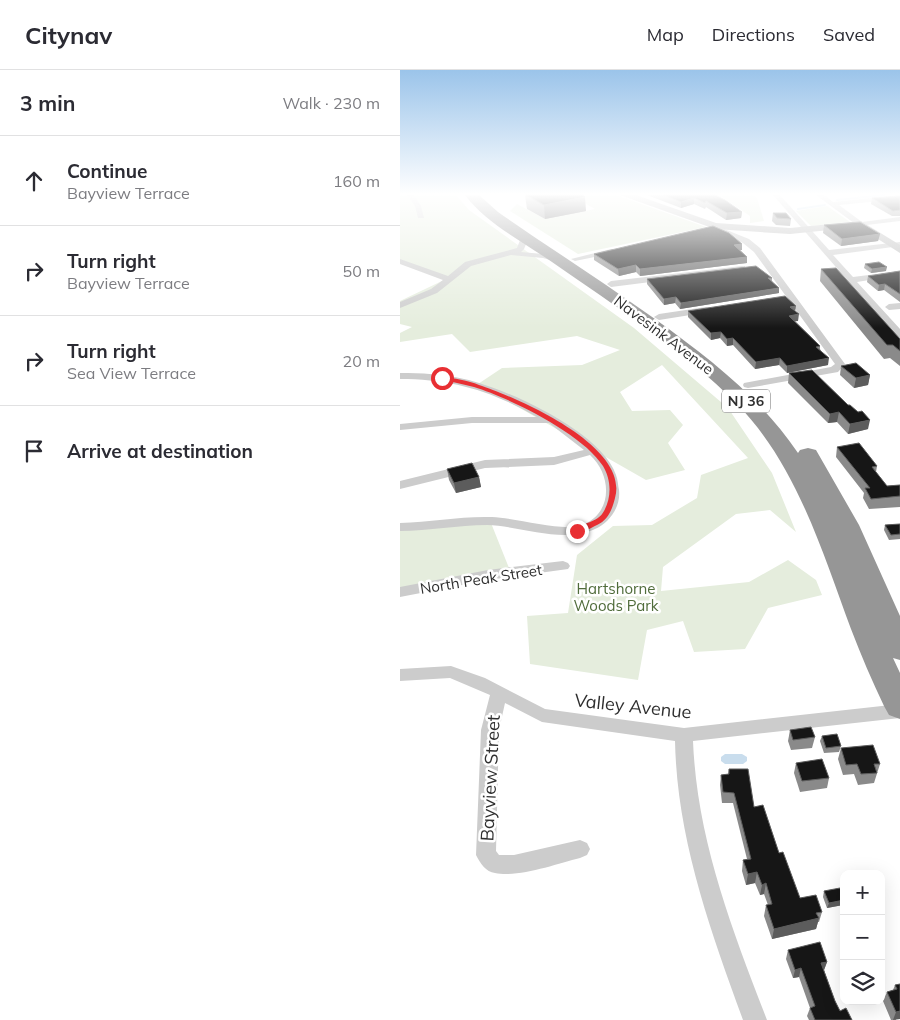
<!DOCTYPE html>
<meta charset="utf-8">
<style>
body{margin:0;font-family:Mulish,sans-serif;background:#f2f2f3;color:#2b2b33}
.controls{position:absolute;right:15px;bottom:15px;display:grid;overflow:hidden;border-radius:10px;box-shadow:0 5px 20px #0002}
.controls button{width:45px;height:45px;display:grid;place-items:center;padding:0;border:0;border-bottom:1px solid #e1e1e2;background:#fff;color:#2b2b33;font:25px sans-serif}
.stop{position:absolute;width:15px;height:15px;margin:-11px;border:4px solid #e82f33;border-radius:50%;background:#fff}
.stop.end{background:#e82f33;border-color:#fff;box-shadow:0 1px 5px #0008}
.list{margin:0;padding:0;list-style:none}
h2{display:flex;justify-content:space-between;align-items:center;height:65px;margin:0;padding:0 20px;font-size:21px}
h2 small{font-size:16px;font-weight:400;color:#7c7c81}
.list li{display:grid;grid-template-columns:32px 1fr auto;gap:15px;align-items:center;box-sizing:border-box;height:90px;padding:0 20px;border-top:1px solid #e1e1e2}
.list b{display:block;font-size:19px;white-space:nowrap}
.list p{margin:0;font-size:16px;white-space:nowrap;color:#7c7c81}
.list em{font-size:16px;font-style:normal;color:#7c7c81}
.icon{flex:none;width:28px;height:28px;fill:none;stroke:currentColor;stroke-width:2;stroke-linecap:round;stroke-linejoin:round}
.map{position:relative;flex:none;width:500px;height:950px;overflow:hidden}
header{display:flex;align-items:center;gap:30px;box-sizing:border-box;height:70px;padding:0 25px;background:#fff;border-bottom:1px solid #e1e1e2}
header strong{font-size:24px}
nav{display:flex;gap:28px;margin-inline-start:auto;font-size:18px}
main{display:flex}
aside{flex:1;background:#fff}
.map>svg:first-child{display:block}
</style>
<header>
<strong>Citynav</strong>
<nav><a>Map</a><a>Directions</a><a>Saved</a></nav>
</header>
<main>
<aside>
<h2>3 min<small>Walk · 230 m</small></h2>
<ul class="list">
<li><svg class="icon" aria-label="ahead" viewBox="0 0 24 24"><path d="M12 20V5M6 11l6-6 6 6"/></svg><div><b>Continue</b><p>Bayview Terrace</p></div><em>160 m</em></li>
<li><svg class="icon" aria-label="right" viewBox="0 0 24 24"><path d="M7 20v-9h11M14 6l5 5-5 5"/></svg><div><b>Turn right</b><p>Bayview Terrace</p></div><em>50 m</em></li>
<li><svg class="icon" aria-label="right" viewBox="0 0 24 24"><path d="M7 20v-9h11M14 6l5 5-5 5"/></svg><div><b>Turn right</b><p>Sea View Terrace</p></div><em>20 m</em></li>
<li><svg class="icon" aria-label="arrive" viewBox="0 0 24 24"><path d="M6 21V4h12l-3 4 3 4H6"/></svg><div><b>Arrive at destination</b></div></li>
</ul>
</aside>
<div class="map">
<svg width="500" height="950" viewBox="0 0 500 950">
<rect width="100%" height="100%" fill="#fff"/>
<g fill="#e5eddd">
<path d="M0,125H56L69,140L234,258L328,338L372,403L396,462L370,440L336,444L263,497L261,521L349,512L388,490L416,510L422,525L368,538L345,579L294,582L283,551L247,560L238,610L130,594L127,546L168,543L177,485L213,456L252,455L297,428L301,405L348,388L262,295L220,322L232,341L270,340L283,355L268,373L285,400L246,410L78,314L102,298L182,295L220,280L177,266L70,282L52,264L0,272V263L12,257L0,254V231L44,210L0,190Z"/>
<path d="M151,125H216L306,157L178,184L110,141L117,134L145,149L195,139L183,132Z"/>
<path d="M319,125H354L357,128L364,151L350,153V146Z"/>
<path d="M427,136L450,152L411,156L396,141Z"/>
<path d="M91,453L109,498L0,520V455Z"/>
</g>
<path fill="#c9dded" d="M325,684H342L347,687V691L343,694H325L321,691V687Z"/>
<g fill="none" stroke-linecap="round" stroke-linejoin="round">
<g stroke="#c9dded" stroke-width="2">
<path d="M437,130L484,125"/>
<path d="M398,139L425,135"/>
</g>
<g fill="#ccc" fill-rule="evenodd">
<path d="M7,125H14L21,136L24,148H18L15,136Z"/>
<path d="M373,125H380L429,180L500,172V176L433,185L453,207L500,201V205L457,212L500,259V268L497,267Z"/>
<path d="M416,125H424L433,132L500,125V129L439,135L462,152L500,147V151L458,156Z"/>
<path d="M313,157H319L349,169L360,178L445,294L438,302L348,318L344,317L343,315L344,313L431,297L435,294L354,182L343,173L313,161Z"/>
<path d="M122,165L129,167L124,179L121,182L143,184L165,191L161,193L143,188L111,185L71,196L37,223L0,238V232L31,219L43,210L0,194V189L48,206L65,192L117,178Z"/>
<path d="M211,179H214V183L175,191L171,189Z"/>
<path d="M342,196H345V200L211,217L207,214L211,211Z"/>
<path d="M500,233V239L489,240L485,237L489,234Z"/>
<path d="M306,237L309,238V242L259,250L254,247L259,244Z"/>
<path d="M0,303C21,303 43,304 64,309C106,318 202,362 216,405C218,410 218,416 219,420C221,437 209,453 195,459C163,474 121,456 87,455C58,455 29,461 0,461V453C31,452 61,446 92,447C115,448 160,461 179,456C213,446 213,406 190,385L154,395L85,398L0,419V411L85,390L154,387L184,380L149,353H72L0,360V354L72,347H137C92,321 52,309 0,309Z"/>
<path d="M163,491L168,493L170,496L168,499L88,510L0,527V517L88,500Z"/>
<path d="M51,596L85,608L145,639L284,658L500,634V648L293,671C297,770 332,859 367,950H343C310,859 277,769 275,671L142,652L105,633L99,660L96,781L99,785H114L180,770L187,773L190,779L187,785L180,788C156,794 118,808 95,803C86,802 80,793 76,785L81,660L90,625L50,608L0,611V599Z"/>
</g>
<path fill="#b9b9b9" fill-rule="evenodd" d="M220,125H236L316,153L390,158L461,151L500,175V183L459,157L390,164L315,159Z"/>
<path fill="#969696" fill-rule="evenodd" d="M65,125H79L98,142C150,178 203,212 255,249C310,289 359,326 398,383L400,380L408,378L416,380L459,455L500,546V590L493,588L500,603V649L489,645L484,636C472,611 461,585 451,559C422,481 397,396 338,335C283,279 215,236 152,192C123,172 86,153 65,125Z"/>
</g>
<g fill="#8a8a8a">
<path d="M125,125L186,141L145,149L127,139Z"/>
<path d="M247,125H315L342,142L341,148L326,150L306,137L305,139L294,134L281,138Z"/>
<path d="M500,126V146H492L471,134L472,128Z"/>
<path d="M373,143L391,149L390,156L376,155L372,151Z"/>
<path d="M424,155L480,164L478,171L441,176L423,163Z"/>
<path d="M342,174V180H340L347,187V193L240,206L236,202L219,206L194,190V184Z"/>
<path d="M465,194L486,201L471,203L464,198Z"/>
<path d="M421,199L500,269V296L490,288L484,289L420,211Z"/>
<path d="M500,201V232L484,220L478,221L467,212L468,206Z"/>
<path d="M372,208V211L379,223L280,239L275,233L264,235L247,214V209Z"/>
<path d="M288,241H395L398,251H395L420,276V279L428,295L387,303L379,295L355,299L333,275L327,276L320,268L311,270L288,247Z"/>
<path d="M441,296L470,305L468,315L454,318L440,305Z"/>
<path d="M389,303L468,359L448,364L437,352L428,353L388,313Z"/>
<path d="M437,377L477,396L476,402L487,416L500,415V437L469,439L463,428L464,423L436,387Z"/>
<path d="M47,399L79,407L81,417L56,423L49,410Z"/>
<path d="M500,454V469L489,470L484,460L485,455Z"/>
<path d="M390,660L415,667L412,678L391,680L388,671Z"/>
<path d="M422,666L441,676L439,682L424,683L420,671Z"/>
<path d="M441,678L480,694L474,713L458,715L454,704L443,705L438,689Z"/>
<path d="M396,693L429,708L427,718L400,722L394,703Z"/>
<path d="M329,699L354,737L379,783L400,828L422,842L419,852H418L416,859L372,869L364,846L366,835H368L364,824L360,825L355,813L346,815L342,801L343,790L347,789L333,733H322L320,715L321,705L328,704Z"/>
<path d="M424,821L443,835L427,838L423,827Z"/>
<path d="M388,880L427,892L424,900L435,931L440,941L452,950H409L407,946L410,938L399,907L393,908L386,889Z"/>
<path d="M500,914L496,950H491L483,931L487,922L493,920L495,915Z"/>
</g>
<g fill="#5c5c5c">
<path d="M185,127L186,141L145,149L144,135Z"/>
<path d="M294,128V134L281,138V132Z"/>
<path d="M342,142L341,148L326,150L327,143Z"/>
<path d="M480,164L478,171L441,176L442,169Z"/>
<path d="M342,174V180L334,181V175Z"/>
<path d="M347,187V193L240,206V199Z"/>
<path d="M236,195V202L219,206L218,199Z"/>
<path d="M487,197L486,201L471,203L472,199Z"/>
<path d="M485,214L484,220L478,221L479,215Z"/>
<path d="M379,218V223L280,239L281,233Z"/>
<path d="M276,227L275,233L264,235V229Z"/>
<path d="M396,236L395,242L390,237Z"/>
<path d="M399,244L398,251L389,252V246Z"/>
<path d="M321,262L320,268L311,270V263Z"/>
<path d="M333,268V275L327,276V269Z"/>
<path d="M380,288L379,295L355,299L356,292Z"/>
<path d="M429,288L428,295L387,303V296Z"/>
<path d="M470,305L468,315L454,318L456,308Z"/>
<path d="M439,342L437,352L428,353L430,344Z"/>
<path d="M470,350L468,359L448,364L450,354Z"/>
<path d="M79,407L81,417L56,423L54,413Z"/>
<path d="M357,802L355,813L346,815L348,804Z"/>
<path d="M366,813L364,824L360,825L362,815Z"/>
<path d="M444,830L443,835L427,838L429,833Z"/>
<path d="M419,848L416,859L372,869L374,859Z"/>
<path d="M427,892L424,900L418,902L421,893Z"/>
<path d="M401,898L399,907L393,908L395,900Z"/>
<path d="M500,941V949L493,950L496,942Z"/>
</g>
<g fill="#161616" stroke="#5c5c5c">
<path d="M126,125H183L185,127L144,135Z"/>
<path d="M264,125H315L325,130L342,142L327,143L306,131L305,133L294,128L281,132Z"/>
<path d="M500,126V140L493,141L472,128Z"/>
<path d="M373,143H386L391,149L377,148Z"/>
<path d="M460,152L480,164L442,169L424,155Z"/>
<path d="M313,156L329,163L342,174L334,175L347,187L240,199L236,195L218,199L194,184Z"/>
<path d="M479,192L487,197L472,199L465,194Z"/>
<path d="M356,196L372,208H368L379,218L281,233L276,227L264,229L247,209Z"/>
<path d="M436,198L500,269V281L493,275H487L421,199Z"/>
<path d="M500,201V224L485,214L479,215L468,206Z"/>
<path d="M385,226L396,236L390,237L399,244L389,246L420,276L416,277L429,288L387,296L380,288L356,292L333,268L327,269L321,262L311,263L288,241Z"/>
<path d="M456,293L470,305L456,308L441,296Z"/>
<path d="M412,300L448,335H450L458,342L462,341L470,350L450,354L439,342L430,344L389,303Z"/>
<path d="M459,373L477,396L472,397L487,416L500,415V426L471,429L465,418H470L437,377Z"/>
<path d="M72,393L79,407L54,413L47,399Z"/>
<path d="M500,454V464L491,465L485,455Z"/>
<path d="M411,657L415,667L393,670L390,660Z"/>
<path d="M437,664L441,676L426,678L422,666Z"/>
<path d="M473,675L480,694H474L477,703L461,704L457,694L446,695L441,678Z"/>
<path d="M422,689L429,708L402,711L396,693Z"/>
<path d="M329,699H348L354,737L363,735L379,783L383,782L400,828L416,825L422,842L416,843L419,848L374,859L366,835L372,834L366,813L362,815L357,802L348,804L343,790L351,789L334,723L323,722L321,705L329,704Z"/>
<path d="M440,818L444,830L429,833L424,821Z"/>
<path d="M420,872L427,892L421,893L435,931L440,941L446,938L452,950H415L410,938L415,936L401,898L395,900L388,880Z"/>
<path d="M500,914V941L496,942L487,922L497,919L495,915Z"/>
</g>
<linearGradient id="sky" x2="0" y2="1"><stop stop-color="#9bc4ea"/><stop offset="0.48" stop-color="#fff"/><stop offset="1" stop-color="#fff" stop-opacity="0"/></linearGradient>
<rect width="500" height="258" fill="url(#sky)"/>
<path fill="#e82f33" d="M42,306C54,309 68,310 79,315C118,328 230,376 215,428C212,440 208,450 197,455C190,458 179,466 173,461C182,452 198,453 204,441C212,427 211,409 203,396C183,364 110,328 74,317C63,314 51,312 40,309Z"/>
<g text-anchor="middle" dominant-baseline="central" stroke-width="5" stroke-linejoin="round" paint-order="stroke">
<rect fill="#fff" stroke="#6d6d6d" stroke-width="1" x="322" y="319.5" width="48" height="23" rx="4"/>
<g font-size="14" font-weight="bold" fill="#2f2f2f">
<text x="346" y="331">NJ 36</text>
</g>
<g font-size="15" fill="#2f2f2f" stroke="#fff">
<text transform="translate(264 265) rotate(37)">Navesink Avenue</text>
<text transform="translate(81 509) rotate(-9)">North Peak Street</text>
</g>
<g font-size="15" fill="#506c3b" stroke="#fff">
<text x="216" y="518">Hartshorne<tspan x="216" dy="17">Woods Park</tspan></text>
</g>
<g font-size="18" fill="#2f2f2f" stroke="#fff">
<text transform="translate(233 636) rotate(6)">Valley Avenue</text>
<text transform="translate(90 708) rotate(-87)">Bayview Street</text>
</g>
</g>
</svg>
<div class="controls">
<button>+</button>
<button>−</button>
<button><svg class="icon" aria-label="layers" viewBox="0 0 24 24"><path d="M12 4l9 5-9 5-9-5zM3 14l9 5 9-5"/></svg></button>
</div>
<div class="stop" style="left:42px;top:308px"></div>
<div class="stop end" style="left:177px;top:461px"></div>
</div>
</main>
